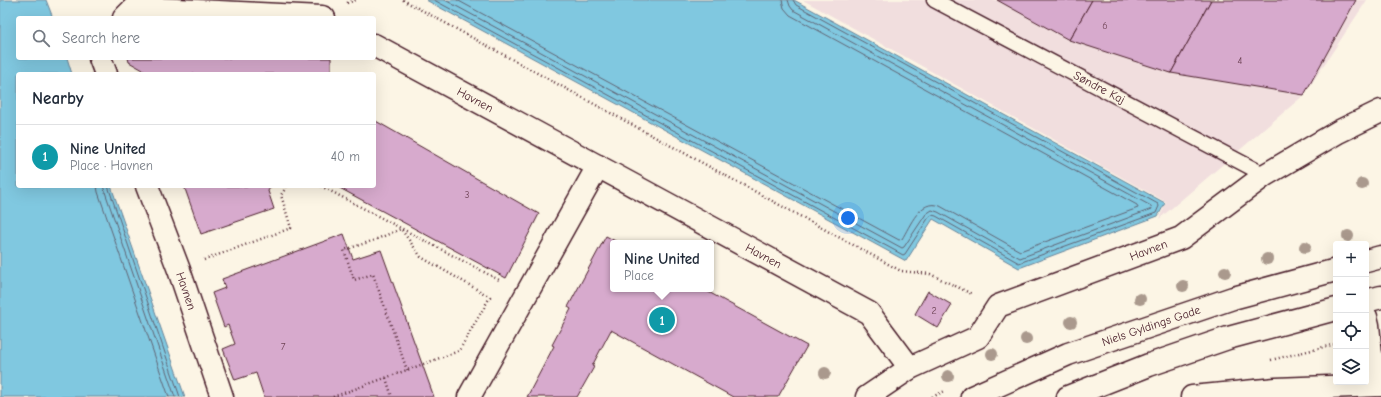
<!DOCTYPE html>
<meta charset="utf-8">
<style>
body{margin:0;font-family:"Comic Neue",sans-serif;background:#f2f2f3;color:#1f2937}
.controls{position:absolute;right:12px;bottom:12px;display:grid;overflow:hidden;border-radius:4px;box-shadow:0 4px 16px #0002}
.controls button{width:36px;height:36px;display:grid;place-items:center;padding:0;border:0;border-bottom:1px solid #e0e1e3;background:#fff;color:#1f2937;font:20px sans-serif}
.you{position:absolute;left:848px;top:218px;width:14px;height:14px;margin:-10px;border:3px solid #fff;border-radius:50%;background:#1a73e8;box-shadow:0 0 0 6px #1a73e833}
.badge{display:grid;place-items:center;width:26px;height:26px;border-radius:50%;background:#d1495b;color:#fff;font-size:13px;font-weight:700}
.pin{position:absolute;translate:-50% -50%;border:2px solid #fff;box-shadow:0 1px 4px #0006}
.popup{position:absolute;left:610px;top:240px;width:104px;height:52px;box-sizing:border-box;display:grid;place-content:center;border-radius:4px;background:#fff;filter:drop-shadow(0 1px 3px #0005);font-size:13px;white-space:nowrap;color:#747a83}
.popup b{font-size:15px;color:#1f2937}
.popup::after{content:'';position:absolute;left:50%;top:100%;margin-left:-8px;border:8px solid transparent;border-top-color:#fff}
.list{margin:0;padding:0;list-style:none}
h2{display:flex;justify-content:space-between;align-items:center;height:52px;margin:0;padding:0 16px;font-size:17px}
h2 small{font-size:13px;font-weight:400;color:#747a83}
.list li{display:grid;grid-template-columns:26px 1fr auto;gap:12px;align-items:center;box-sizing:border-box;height:64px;padding:0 16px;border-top:1px solid #e0e1e3}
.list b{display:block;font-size:15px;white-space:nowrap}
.list p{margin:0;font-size:13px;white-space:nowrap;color:#747a83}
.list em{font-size:13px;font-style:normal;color:#747a83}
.icon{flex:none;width:22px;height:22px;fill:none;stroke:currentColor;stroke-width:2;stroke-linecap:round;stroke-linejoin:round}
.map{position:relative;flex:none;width:1381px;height:397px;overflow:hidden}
.search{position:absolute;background:#fff;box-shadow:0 4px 16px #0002;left:16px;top:16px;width:360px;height:44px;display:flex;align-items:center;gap:10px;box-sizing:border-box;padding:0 14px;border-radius:4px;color:#747a83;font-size:15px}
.panel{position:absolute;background:#fff;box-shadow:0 4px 16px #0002;left:16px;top:72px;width:360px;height:116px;border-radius:4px}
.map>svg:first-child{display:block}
</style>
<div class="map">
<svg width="1381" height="397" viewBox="0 0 1381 397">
<rect width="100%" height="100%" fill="#fcf5e5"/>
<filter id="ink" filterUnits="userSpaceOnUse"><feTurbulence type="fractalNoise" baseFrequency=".025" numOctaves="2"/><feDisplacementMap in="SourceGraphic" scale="8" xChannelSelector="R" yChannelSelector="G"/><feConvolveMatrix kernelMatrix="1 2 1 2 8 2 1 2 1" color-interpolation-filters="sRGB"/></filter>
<g filter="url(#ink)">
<path fill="#f1dede" d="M803,0H1367L1304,95L1159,219L1166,202Z"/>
<g fill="#80c8e0" stroke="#6a8498">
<path d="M0,0H46L53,18H18V58H67L72,74H18V186H111L185,397H0Z"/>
<path d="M426,0H794L1165,203L1158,216L1019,268L933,219L906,261Z"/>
</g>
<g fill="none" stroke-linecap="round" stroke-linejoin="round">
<g stroke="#606373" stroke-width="1">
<path d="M434,0L903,255L905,254L929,217L932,215L936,216L1019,263L1156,213L1159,206L1158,204L796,5L793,0"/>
<path d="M445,0L902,248L904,247L926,214L932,210L938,212L1020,258L1152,209L1151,206L793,10L790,6L788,0"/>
<path d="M457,0L899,240L902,239C910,226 920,198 940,206L1020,251L1138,208L1137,205L790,15L784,8L782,0"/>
<path d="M97,186L98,192L169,397"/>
<path d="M103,186L175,397"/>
<path d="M108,186L180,397"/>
</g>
</g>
<g fill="#d7aacd" stroke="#4a1f2b">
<path d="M997,0H1092L1069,40Z"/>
<path d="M1092,0H1211L1171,73L1069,40Z"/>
<path d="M1211,0H1356L1304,95L1171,73Z"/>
<path d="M128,58H331V74H144L143,70L129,62Z"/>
<path d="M374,120L539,214L506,278L336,186H374Z"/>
<path d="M184,186H271L268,191L274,209L201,234Z"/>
<path d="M344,234L353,259L381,250L434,397H264L256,373L235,380L223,349L235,344L228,325L224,327L212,293L225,288L222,279Z"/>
<path d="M606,236L619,243H613V289H703L807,346L778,397H733L611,330L592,366L594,367L577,397H527L554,346L552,345L571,309L568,307Z"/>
<path d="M928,291L952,305L938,328L915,314Z"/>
</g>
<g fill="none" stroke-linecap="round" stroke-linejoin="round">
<g stroke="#4a1f2b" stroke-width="17">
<g id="service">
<path id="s1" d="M934,0L1265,175"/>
</g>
</g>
<g stroke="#4a1f2b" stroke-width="25">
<g id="minor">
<path d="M124,18L134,8L322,17L324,18"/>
<path id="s2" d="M374,45L869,313L910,368"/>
<path d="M100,58L106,74"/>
<path id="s3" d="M147,186L179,270L222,397"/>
<path d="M1366,317L1368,325L1374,385"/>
<path d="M469,397L598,166"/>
<path id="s4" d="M867,397L910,368L978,337L998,306L1181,238L1265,175L1338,132L1381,111"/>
<path d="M1192,397L1276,389L1381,385"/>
</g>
</g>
<g stroke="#4a1f2b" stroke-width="25">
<g id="tertiary">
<path d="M1366,261L1381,257"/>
<path d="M1366,301L1381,297"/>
<path id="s5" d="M972,397L1068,354L1233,298L1336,270"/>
<path d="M1068,397L1149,365L1228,338L1336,309"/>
</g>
</g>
<g stroke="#4a1f2b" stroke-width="2.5" stroke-dasharray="1 3" stroke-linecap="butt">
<path d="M403,0L901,271L930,274L972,294"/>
<path d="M347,3L356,0"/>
<path d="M321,186L501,281"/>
<path d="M204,260L291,228L281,195L287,186"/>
<path d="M1271,360L1336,344"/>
<path d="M386,378L392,397"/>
<path d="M333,397L459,351L490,297L421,257L401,229L372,241L344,250L354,280L373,274L407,370"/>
<path d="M932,397L945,391"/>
</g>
<use href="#service" stroke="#fcf5e5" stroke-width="14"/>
<use href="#minor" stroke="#fcf5e5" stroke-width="22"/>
<use href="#tertiary" stroke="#fcf5e5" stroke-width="22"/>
</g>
<g fill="#aa998d">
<circle cx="1362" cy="184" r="6"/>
<circle cx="1348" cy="236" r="6"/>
<circle cx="1305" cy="247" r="6"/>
<circle cx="1267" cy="259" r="6"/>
<circle cx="1225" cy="272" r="6"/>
<circle cx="1183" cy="286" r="6"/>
<circle cx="1140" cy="299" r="6"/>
<circle cx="1071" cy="322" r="6"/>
<circle cx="1026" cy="339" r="6"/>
<circle cx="992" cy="354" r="6"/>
<circle cx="825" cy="373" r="6"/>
<circle cx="948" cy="376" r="6"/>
</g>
</g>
<g text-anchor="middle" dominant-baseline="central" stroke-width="3.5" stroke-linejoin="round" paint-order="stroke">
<g font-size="10" fill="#6d4254">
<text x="1105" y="26">6</text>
<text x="1240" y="61">4</text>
<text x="467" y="195">3</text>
<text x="934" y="311">2</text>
<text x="283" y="347">7</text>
</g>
<g font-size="12" fill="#4a1f2b" stroke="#fcf5e5">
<text stroke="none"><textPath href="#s1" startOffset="187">Søndre Kaj</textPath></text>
<text stroke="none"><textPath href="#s2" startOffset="115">Havnen</textPath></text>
<text stroke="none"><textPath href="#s4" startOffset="324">Havnen</textPath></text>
<text stroke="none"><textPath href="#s2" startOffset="443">Havnen</textPath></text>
<text stroke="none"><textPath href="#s3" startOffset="112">Havnen</textPath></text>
<text stroke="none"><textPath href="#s5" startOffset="193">Niels Gyldings Gade</textPath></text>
</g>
</g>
</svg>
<div class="controls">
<button>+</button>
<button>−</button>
<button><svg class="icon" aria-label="locate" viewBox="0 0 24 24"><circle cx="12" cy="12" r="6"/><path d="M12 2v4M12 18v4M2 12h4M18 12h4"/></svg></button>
<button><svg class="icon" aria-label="layers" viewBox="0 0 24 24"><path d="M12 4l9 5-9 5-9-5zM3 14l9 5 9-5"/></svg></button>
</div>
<div class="you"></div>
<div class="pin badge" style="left:662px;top:320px;background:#0f9aa8">1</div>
<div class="popup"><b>Nine United</b>Place</div>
<div class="search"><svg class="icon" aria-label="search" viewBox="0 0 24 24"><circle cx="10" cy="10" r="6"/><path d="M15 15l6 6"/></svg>Search here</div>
<section class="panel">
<h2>Nearby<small></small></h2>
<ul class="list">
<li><span class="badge" style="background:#0f9aa8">1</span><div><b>Nine United</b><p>Place · Havnen</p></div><em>40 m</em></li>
</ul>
</section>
</div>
